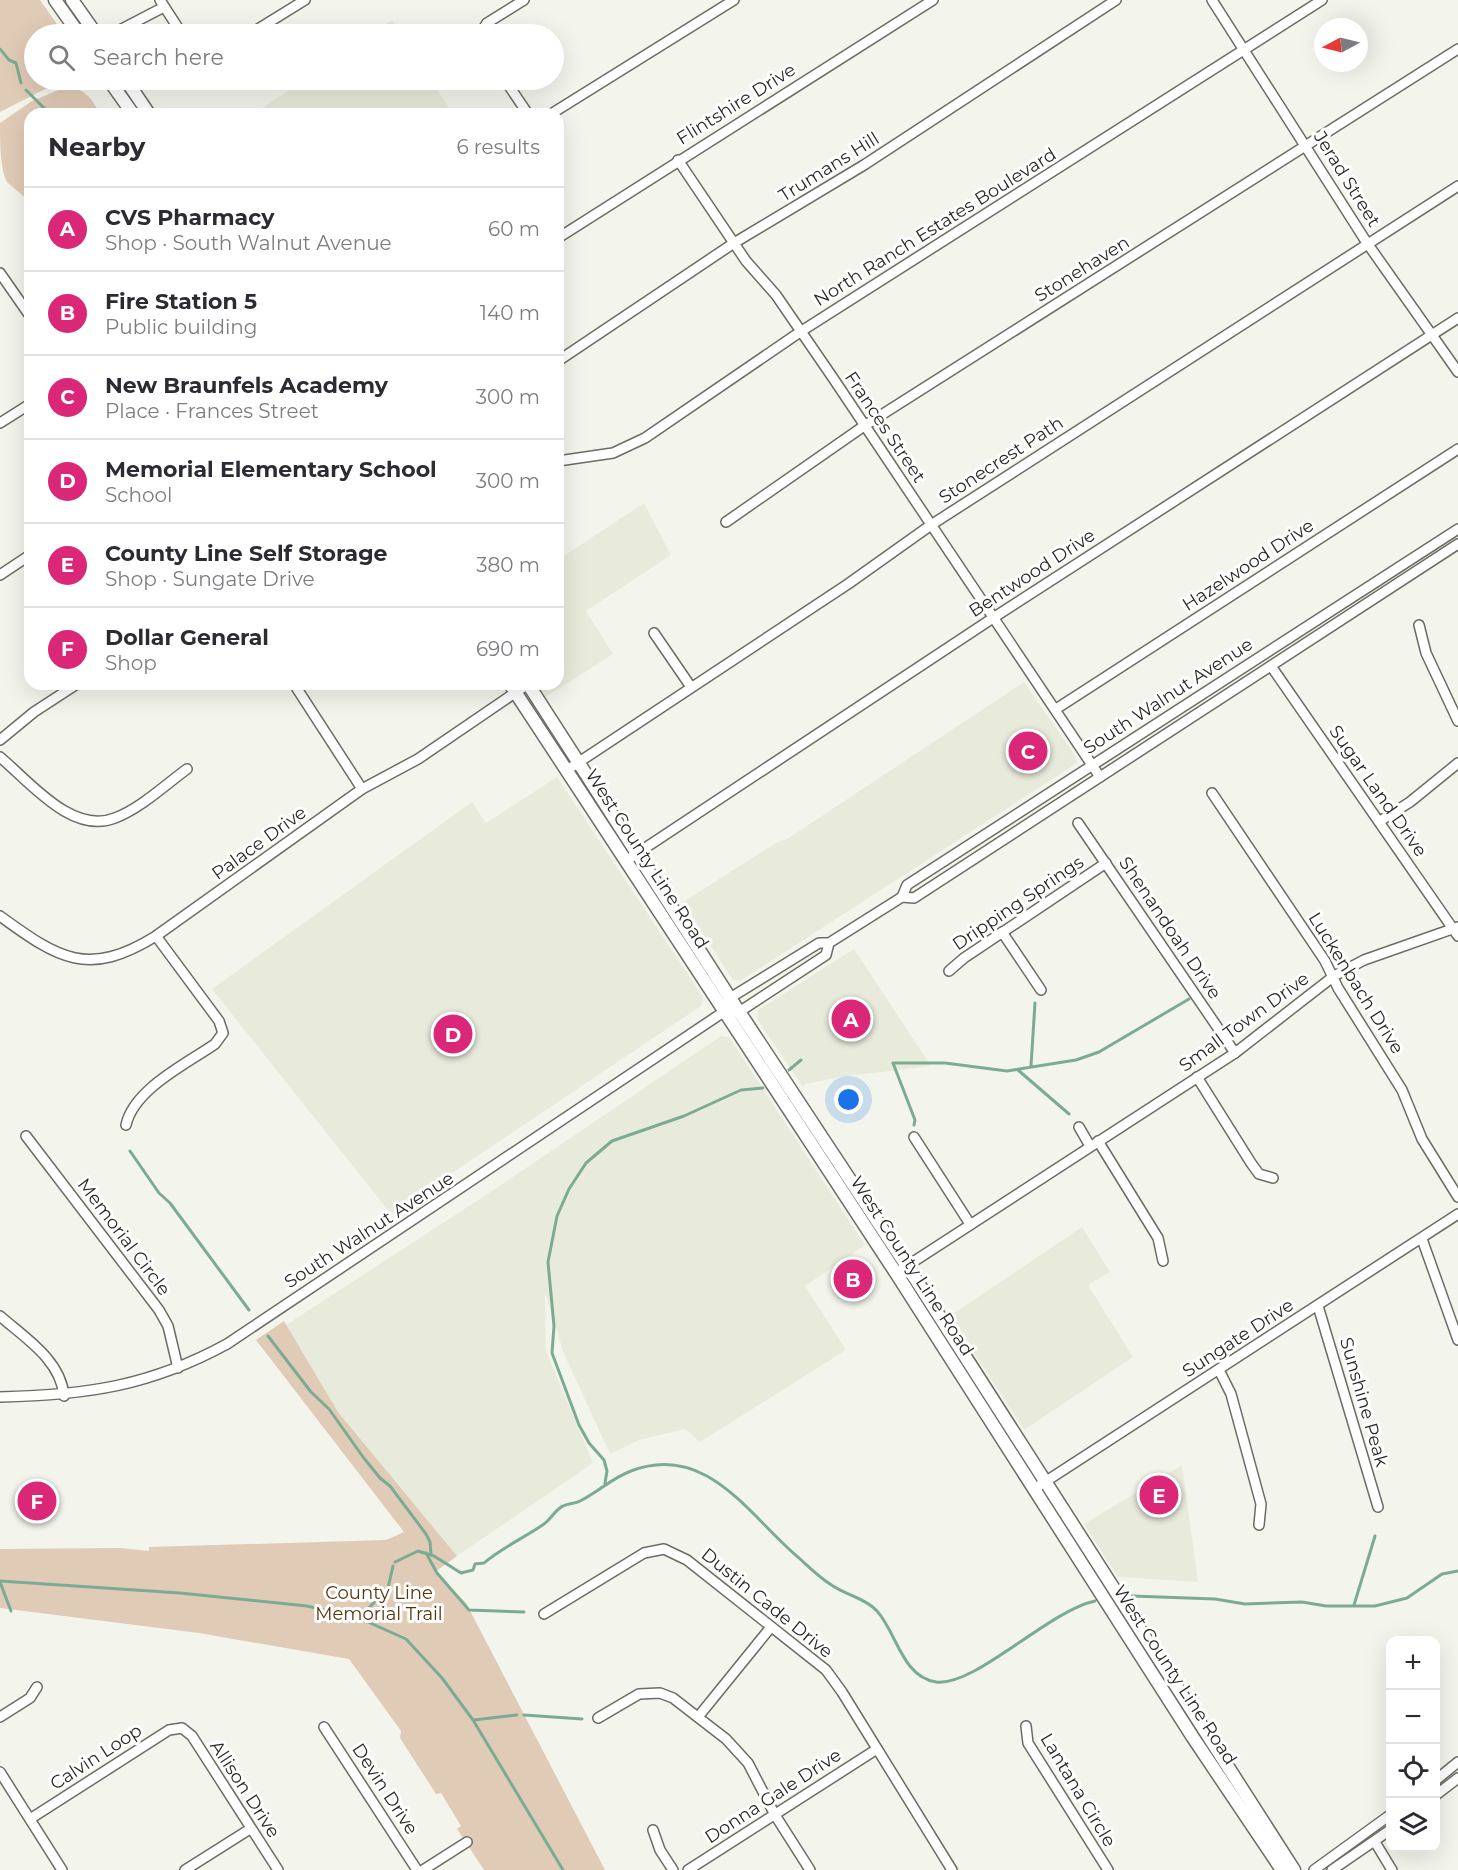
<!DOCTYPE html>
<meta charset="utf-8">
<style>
body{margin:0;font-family:Montserrat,sans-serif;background:#f2f2f3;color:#2b2b33}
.controls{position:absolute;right:18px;bottom:18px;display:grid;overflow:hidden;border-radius:12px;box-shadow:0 6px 24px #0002}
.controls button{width:54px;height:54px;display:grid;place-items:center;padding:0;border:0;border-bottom:2px solid #e1e1e2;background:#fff;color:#2b2b33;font:30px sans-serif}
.compass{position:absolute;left:1314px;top:18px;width:54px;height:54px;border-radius:50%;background:#fff;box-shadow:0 6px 24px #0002;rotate:263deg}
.you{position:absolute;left:849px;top:1100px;width:21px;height:21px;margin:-15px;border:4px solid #fff;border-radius:50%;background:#1a73e8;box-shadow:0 0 0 9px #1a73e833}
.badge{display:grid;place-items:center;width:39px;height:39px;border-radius:50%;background:#db2777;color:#fff;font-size:20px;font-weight:700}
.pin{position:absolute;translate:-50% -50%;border:3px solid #fff;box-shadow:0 2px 6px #0006}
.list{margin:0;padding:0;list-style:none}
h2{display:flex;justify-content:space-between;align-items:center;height:78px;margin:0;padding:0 24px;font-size:26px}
h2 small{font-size:20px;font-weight:400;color:#7c7c81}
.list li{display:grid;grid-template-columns:39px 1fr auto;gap:18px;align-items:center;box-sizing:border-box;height:84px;padding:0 24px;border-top:2px solid #e1e1e2}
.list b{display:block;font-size:22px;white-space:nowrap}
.list p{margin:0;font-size:20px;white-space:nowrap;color:#7c7c81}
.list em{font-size:20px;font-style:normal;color:#7c7c81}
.icon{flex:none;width:33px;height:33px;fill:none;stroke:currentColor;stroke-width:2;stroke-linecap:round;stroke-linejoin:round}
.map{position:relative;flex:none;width:1458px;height:1870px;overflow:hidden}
.search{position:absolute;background:#fff;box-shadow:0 6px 24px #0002;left:24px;top:24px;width:540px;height:66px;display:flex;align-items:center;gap:15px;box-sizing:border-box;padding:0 21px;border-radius:33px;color:#7c7c81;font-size:22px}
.panel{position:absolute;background:#fff;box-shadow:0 6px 24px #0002;left:24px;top:108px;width:540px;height:582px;border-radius:18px}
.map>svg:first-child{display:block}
</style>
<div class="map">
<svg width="1458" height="1870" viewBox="0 0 1458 1870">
<rect width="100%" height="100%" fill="#f3f5ec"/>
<g fill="#e8ebdb">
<path d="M392,20L402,34H370Z"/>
<path d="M304,80H431L453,114H253Z"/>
<path d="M644,503L671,555L586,611L613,654L546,697L537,684H558V560Z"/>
<path d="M1024,682L1076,757L1077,763L740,981L732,979L683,902L776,843L787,839Z"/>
<path d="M557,777L703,997L701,1006L391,1214L212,989L472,802L486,823Z"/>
<path d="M854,949L931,1066L840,1077L805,1084L803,1087L757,1019L758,1010Z"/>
<path d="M721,1036L729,1037L865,1245L805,1286L846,1350L700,1442L685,1429L639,1440L610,1454L564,1354L545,1292L546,1351L593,1463L457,1556L338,1412L286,1325L489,1193Z"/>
<path d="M1082,1227L1110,1272L1088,1285L1133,1357L1024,1430L950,1316Z"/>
<path d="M1182,1465L1198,1582L1118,1577L1084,1524Z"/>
</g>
<g fill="#e0cbb6">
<path d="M0,0H40L64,34H34V80H63L0,112Z"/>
<path d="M66,87C84,88 92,98 100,114H30V205C24,194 16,191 7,182C0,169 0,140 0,123L32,101Z"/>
<path d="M284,1321L338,1412L457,1556L435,1572L466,1603L605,1870H484L457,1829L461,1826L441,1793L436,1794L400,1738L401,1731L349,1659L199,1633L0,1608V1549L121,1548L149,1551V1547L386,1540L404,1532L256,1340Z"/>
</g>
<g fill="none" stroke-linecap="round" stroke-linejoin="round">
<g stroke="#7cab94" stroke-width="3">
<path d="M0,49L9,60L16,63L21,83"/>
<path d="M26,90L50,114"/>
<path d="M1031,1066L1035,1003"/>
<path d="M789,1070L801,1060"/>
<path d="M1018,1070L1069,1114"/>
<path d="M914,1125L915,1120L893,1063H945L1007,1071L1076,1060L1099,1052L1189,999"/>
<path d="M130,1151L159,1193L170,1203L249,1310"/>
<path d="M268,1336L311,1392L329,1409L363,1457L380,1478L390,1486L426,1534L430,1542L431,1554"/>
<path d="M605,1483L607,1471L604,1460L589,1443L579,1425L552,1353L554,1326L548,1262L557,1216L569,1189L586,1163L612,1141L684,1116L741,1090L763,1088"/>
<path d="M426,1553L437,1573L469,1610L524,1612"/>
<path d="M395,1562L418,1551L434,1556L461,1573L473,1570L475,1564L484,1563C501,1548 524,1538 544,1524C551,1519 556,1509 563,1506C569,1503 575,1504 580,1501C598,1492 612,1478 631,1471C707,1442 749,1516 799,1558C809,1567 819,1577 830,1584C845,1595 865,1598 877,1611C897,1633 902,1677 936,1682C975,1687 1048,1611 1095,1601"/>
<path d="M0,1581L180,1593L307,1606L359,1618L406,1639L442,1678L473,1720L563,1870"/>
<path d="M0,1582L11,1611"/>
<path d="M1132,1596L1215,1599L1245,1604L1302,1602L1326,1606H1375L1407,1598L1442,1574L1458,1571"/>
<path d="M1354,1605L1375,1536"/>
<path d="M359,1618L388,1588L393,1566"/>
<path d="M524,1715L582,1719"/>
<path d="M474,1720L517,1715"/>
</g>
<g stroke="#6b6d65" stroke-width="12">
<g id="minor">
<path d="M160,0L182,34"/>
<path d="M1212,0L1367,243L1458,372"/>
<path d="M112,34L164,7"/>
<path d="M250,34L305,0"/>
<path d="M480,34L487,23L524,0"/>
<path d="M505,80L528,114"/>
<path d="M551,114L734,0"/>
<path d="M678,160L746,261L776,295L833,378L1100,777"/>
<path d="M558,238L933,0"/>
<path d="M0,273L30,316"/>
<path d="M558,361L734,243L864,165L1116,0"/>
<path d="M0,423L30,404"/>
<path d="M558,461L613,453L645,438L800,332L1322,0"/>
<path d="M726,522L864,426L1458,49"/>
<path d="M0,575L30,555"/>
<path d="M1419,625L1426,653L1458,721"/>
<path d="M654,633L691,687"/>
<path d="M1271,666L1458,936"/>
<path d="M294,684L362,789"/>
<path d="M1056,709L1458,449"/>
<path d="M0,740L34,712L77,684"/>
<path d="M0,757C30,782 72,835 115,818C141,808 165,785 187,769"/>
<path d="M567,770L848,584L931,525L1458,186"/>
<path d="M1212,793L1325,961L1338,988L1402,1090L1422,1139L1458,1197"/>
<path d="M1380,821L1410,802L1458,763"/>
<path d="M1078,823L1235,1053"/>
<path d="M627,860L993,618L1458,318"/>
<path d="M902,897L914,898L1458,544"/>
<path d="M0,916C59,959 88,978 156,936L362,789L418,759L528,684"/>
<path d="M1002,932L1041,990"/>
<path d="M949,971L964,958L1106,863"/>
<path d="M733,1012H739L826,955L829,943"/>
<path d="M1197,1077L1251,1163L1259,1174L1273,1178"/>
<path d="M126,1125C134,1089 186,1064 215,1044L223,1033L219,1021L156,936"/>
<path d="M1079,1127L1090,1146"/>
<path d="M26,1136L159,1310L168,1326L178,1368"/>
<path d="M914,1137L970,1224"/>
<path d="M1098,1141L1158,1238L1163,1261"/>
<path d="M1422,1239L1458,1340"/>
<path d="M896,1273L1235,1053L1334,976L1364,960L1458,927"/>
<path d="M1318,1306L1378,1507"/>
<path d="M0,1316C25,1338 61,1360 64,1396"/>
<path d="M1219,1370L1231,1394L1261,1504L1259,1525"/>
<path d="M0,1397C87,1395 150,1386 227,1344L725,1011L730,998L819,943H829L902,897L907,885L1458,529"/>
<path d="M1034,1489L1458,1214"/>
<path d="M544,1614L644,1553L664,1549L687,1560L826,1670L842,1692L952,1870"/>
<path d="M0,1717L30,1698L37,1687"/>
<path d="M698,1717L771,1627"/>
<path d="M598,1718L639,1694L660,1693L673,1698L726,1739L748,1763L775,1815L810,1870"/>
<path d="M1026,1726L1028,1743L1108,1870"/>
<path d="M324,1727L417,1870"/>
<path d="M0,1772L62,1870"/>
<path d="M1436,1780L1458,1762"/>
<path d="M1436,1795L1458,1778"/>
<path d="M30,1819L169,1730L182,1728L192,1736L278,1870"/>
<path d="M653,1830L660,1850L673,1870"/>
<path d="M1375,1842L1392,1870"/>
<path d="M185,1870L250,1829"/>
<path d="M423,1870L467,1842"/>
<path d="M688,1870L877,1749"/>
<path d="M1314,1870L1390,1815"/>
<path d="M1332,1870L1390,1830"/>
</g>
</g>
<g stroke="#6b6d65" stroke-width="15">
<g id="major">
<path d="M55,0L79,34"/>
<path d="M72,0L96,34"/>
<path d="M109,80L133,114"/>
<path d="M126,80L149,114"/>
<path d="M510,684L896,1273L1192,1736L1282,1870"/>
<path d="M528,684L730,998L920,1286L1294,1870"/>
</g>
</g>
<use href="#minor" stroke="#fff" stroke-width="9"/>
<use href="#major" stroke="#fff" stroke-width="12"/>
</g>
<g text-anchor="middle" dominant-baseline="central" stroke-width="6" stroke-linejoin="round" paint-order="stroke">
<g font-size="18" fill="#292a26" stroke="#fff">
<text transform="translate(736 104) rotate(-32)">Flintshire Drive</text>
<text transform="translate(829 167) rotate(-32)">Trumans Hill</text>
<text transform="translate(1347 179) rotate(58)">Jerad Street</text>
<text transform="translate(935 227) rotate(-32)">North Ranch Estates Boulevard</text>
<text transform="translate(1082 269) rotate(-32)">Stonehaven</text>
<text transform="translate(885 427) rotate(56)">Frances Street</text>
<text transform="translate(1001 460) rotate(-33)">Stonecrest Path</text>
<text transform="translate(1248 565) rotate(-33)">Hazelwood Drive</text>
<text transform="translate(1032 573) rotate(-33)">Bentwood Drive</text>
<text transform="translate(1168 696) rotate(-33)">South Walnut Avenue</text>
<text transform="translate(1378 791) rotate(55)">Sugar Land Drive</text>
<text transform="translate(259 843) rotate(-36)">Palace Drive</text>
<text transform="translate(647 859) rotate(57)">West County Line Road</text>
<text transform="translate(1018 903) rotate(-34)">Dripping Springs</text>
<text transform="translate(1170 928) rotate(56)">Shenandoah Drive</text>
<text transform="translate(1356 983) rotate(58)">Luckenbach Drive</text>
<text transform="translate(1244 1022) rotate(-36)">Small Town Drive</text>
<text transform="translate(369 1230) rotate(-33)">South Walnut Avenue</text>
<text transform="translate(124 1237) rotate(53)">Memorial Circle</text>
<text transform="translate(912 1266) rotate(57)">West County Line Road</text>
<text transform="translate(1238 1338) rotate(-33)">Sungate Drive</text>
<text transform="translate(1364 1402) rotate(74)">Sunshine Peak</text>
<text transform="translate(767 1603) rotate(39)">Dustin Cade Drive</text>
<text transform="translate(1175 1675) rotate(57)">West County Line Road</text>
<text transform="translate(96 1757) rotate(-33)">Calvin Loop</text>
<text transform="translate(245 1789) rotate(57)">Allison Drive</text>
<text transform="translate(385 1789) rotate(57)">Devin Drive</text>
<text transform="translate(1078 1790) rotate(59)">Lantana Circle</text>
<text transform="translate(773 1796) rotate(-33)">Donna Gale Drive</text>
</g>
<g font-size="18" fill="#57360c" stroke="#fff">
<text x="379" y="1593">County Line<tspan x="379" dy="21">Memorial Trail</tspan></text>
</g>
</g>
</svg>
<div class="controls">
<button>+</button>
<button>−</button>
<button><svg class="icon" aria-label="locate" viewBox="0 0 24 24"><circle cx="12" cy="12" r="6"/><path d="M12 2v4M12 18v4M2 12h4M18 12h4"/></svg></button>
<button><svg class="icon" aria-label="layers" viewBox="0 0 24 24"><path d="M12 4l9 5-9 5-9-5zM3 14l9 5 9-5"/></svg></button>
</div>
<svg class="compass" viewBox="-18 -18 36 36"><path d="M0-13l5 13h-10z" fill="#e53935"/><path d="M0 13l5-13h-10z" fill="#7c7c81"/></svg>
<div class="you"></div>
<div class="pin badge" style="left:851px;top:1019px">A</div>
<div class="pin badge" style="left:853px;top:1279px">B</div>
<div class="pin badge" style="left:1028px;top:751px">C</div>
<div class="pin badge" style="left:453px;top:1034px">D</div>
<div class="pin badge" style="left:1159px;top:1495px">E</div>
<div class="pin badge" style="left:37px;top:1501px">F</div>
<div class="search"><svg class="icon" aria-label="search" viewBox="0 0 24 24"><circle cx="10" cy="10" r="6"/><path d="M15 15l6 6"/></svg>Search here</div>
<section class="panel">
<h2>Nearby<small>6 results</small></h2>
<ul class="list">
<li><span class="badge">A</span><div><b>CVS Pharmacy</b><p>Shop · South Walnut Avenue</p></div><em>60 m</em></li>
<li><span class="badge">B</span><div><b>Fire Station 5</b><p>Public building</p></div><em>140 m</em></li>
<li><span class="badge">C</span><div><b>New Braunfels Academy</b><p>Place · Frances Street</p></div><em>300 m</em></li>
<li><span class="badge">D</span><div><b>Memorial Elementary School</b><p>School</p></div><em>300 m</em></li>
<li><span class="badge">E</span><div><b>County Line Self Storage</b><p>Shop · Sungate Drive</p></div><em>380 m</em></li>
<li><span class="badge">F</span><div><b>Dollar General</b><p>Shop</p></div><em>690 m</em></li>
</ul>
</section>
</div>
